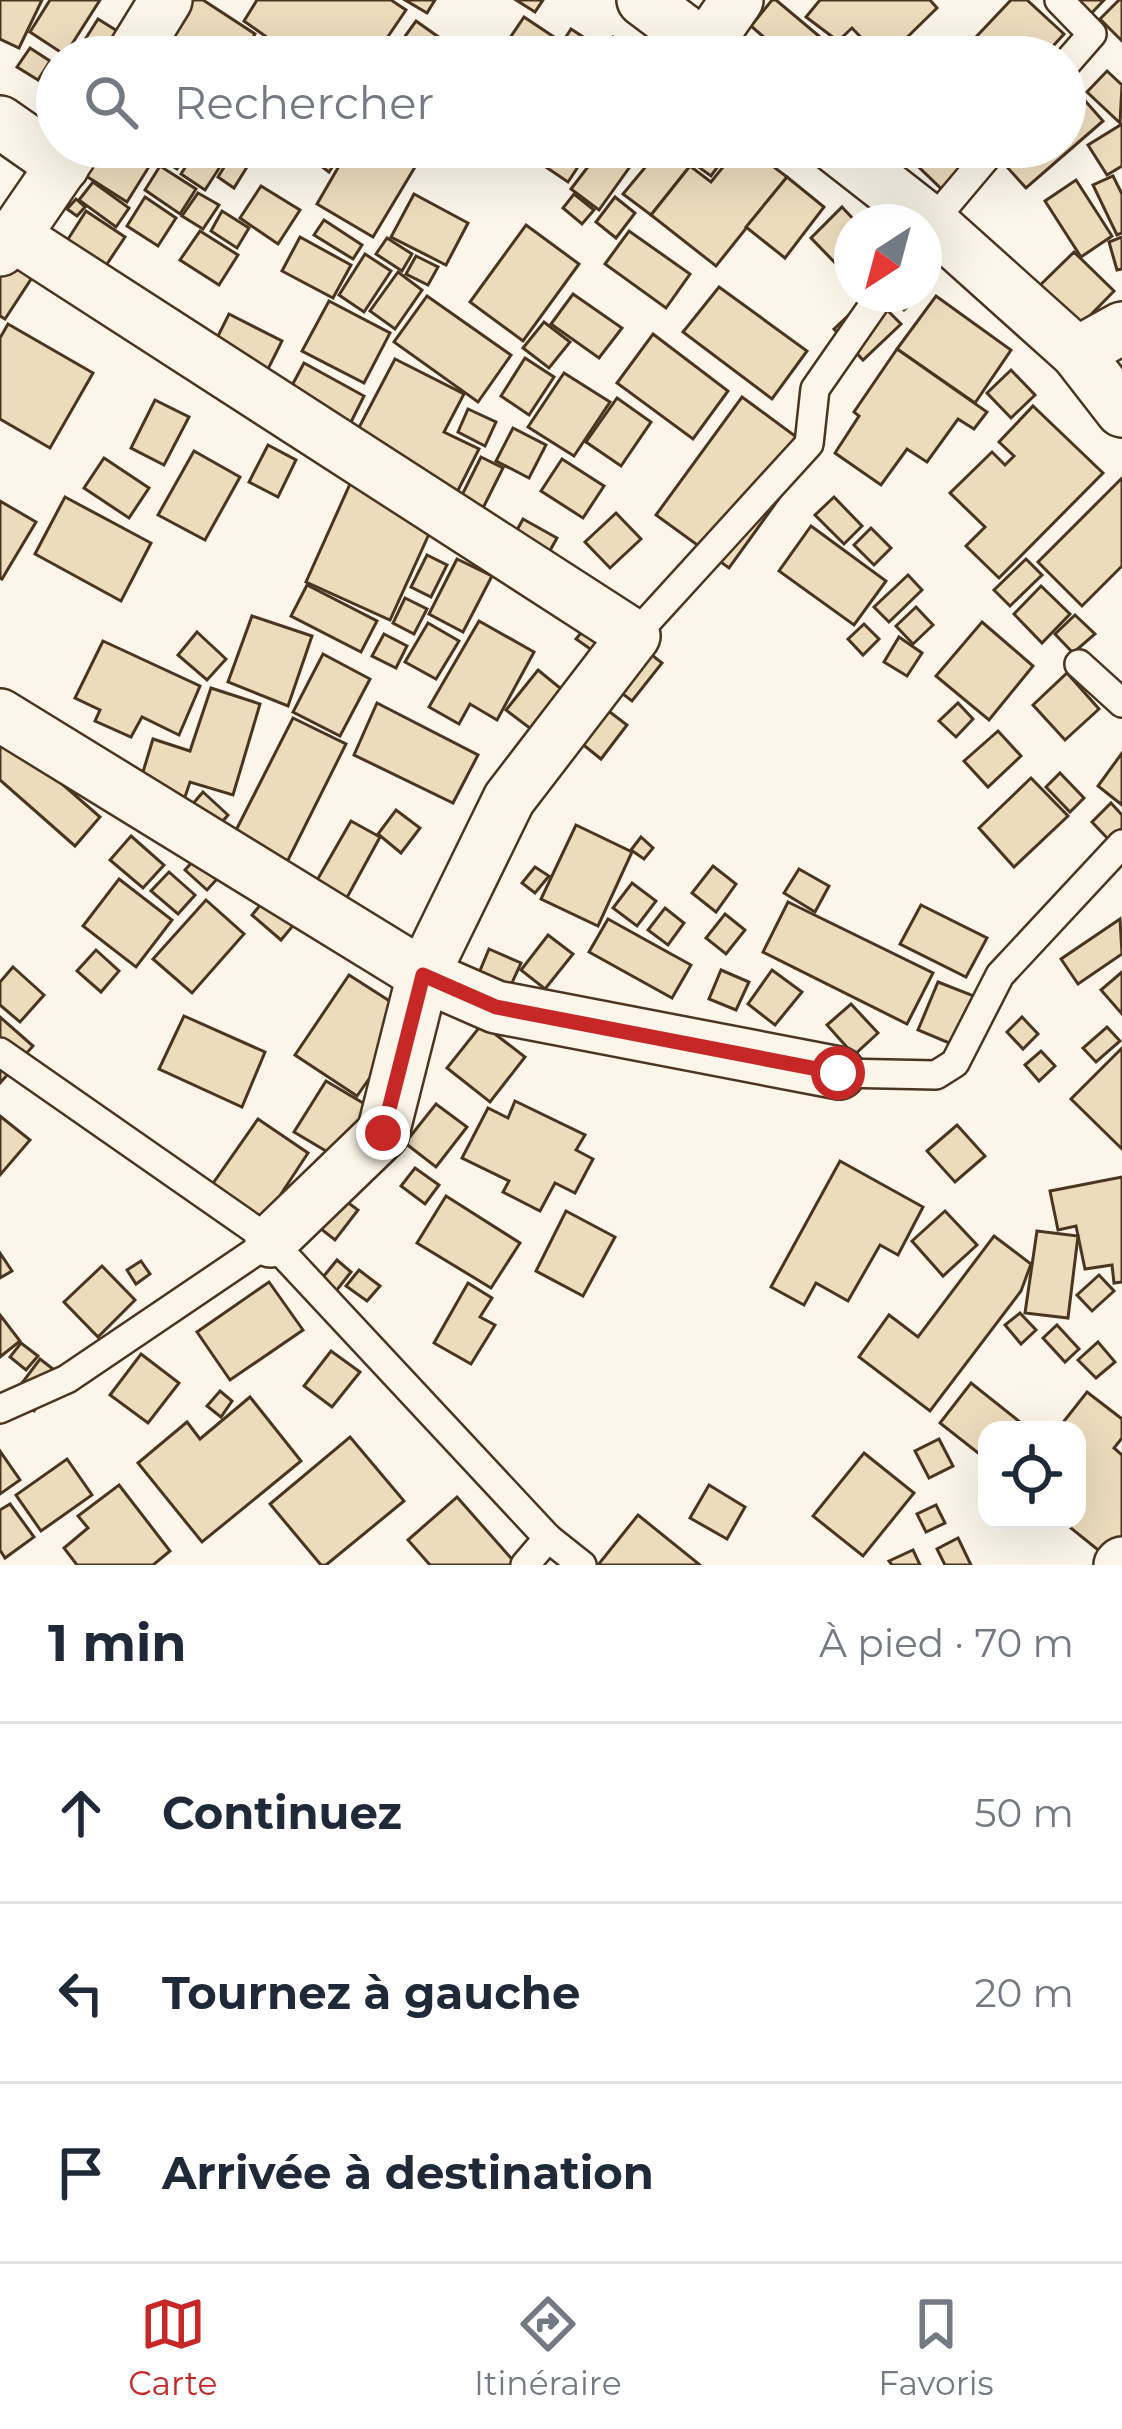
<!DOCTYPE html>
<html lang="fr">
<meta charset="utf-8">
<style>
body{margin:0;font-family:Montserrat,sans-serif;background:#f6f6f7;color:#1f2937}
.controls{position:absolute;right:36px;bottom:36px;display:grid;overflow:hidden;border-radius:24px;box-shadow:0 12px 48px #0002}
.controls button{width:108px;height:108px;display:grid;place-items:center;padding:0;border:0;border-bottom:3px solid #e0e1e3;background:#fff;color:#1f2937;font:60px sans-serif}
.compass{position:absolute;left:834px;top:204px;width:108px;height:108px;border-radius:50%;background:#fff;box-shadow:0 12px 48px #0002;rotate:216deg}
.stop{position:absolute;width:36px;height:36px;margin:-27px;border:9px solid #c62828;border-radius:50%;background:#fff}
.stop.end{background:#c62828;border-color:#fff;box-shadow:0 3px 12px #0008}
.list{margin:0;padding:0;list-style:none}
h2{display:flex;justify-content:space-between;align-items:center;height:156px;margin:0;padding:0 48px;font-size:51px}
h2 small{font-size:39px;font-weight:400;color:#747a83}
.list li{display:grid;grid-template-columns:78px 1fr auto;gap:36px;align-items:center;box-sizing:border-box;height:180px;padding:0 48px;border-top:3px solid #e0e1e3}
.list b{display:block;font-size:45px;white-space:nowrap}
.list em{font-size:39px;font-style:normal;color:#747a83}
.icon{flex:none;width:66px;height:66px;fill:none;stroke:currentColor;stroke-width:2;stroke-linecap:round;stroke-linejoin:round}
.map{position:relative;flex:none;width:1122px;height:1565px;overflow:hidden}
.search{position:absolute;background:#fff;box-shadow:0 12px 48px #0002;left:36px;right:36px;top:36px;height:132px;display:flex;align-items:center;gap:30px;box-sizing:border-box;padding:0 42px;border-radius:66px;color:#747a83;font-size:45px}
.sheet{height:696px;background:#fff}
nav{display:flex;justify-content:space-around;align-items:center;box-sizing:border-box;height:168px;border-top:3px solid #e0e1e3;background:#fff;font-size:33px;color:#747a83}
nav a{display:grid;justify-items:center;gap:6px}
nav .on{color:#c62828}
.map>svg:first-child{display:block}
</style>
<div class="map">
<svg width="1122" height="1565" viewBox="0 0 1122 1565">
<rect width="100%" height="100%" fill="#fbf6e9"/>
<g fill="#ecdcbc" stroke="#4a3520" stroke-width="3">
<path d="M0,0H42L19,48L0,39Z"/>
<path d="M50,0H100L65,55L30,32Z"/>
<path d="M190,0H203L255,34L241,57H168L157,50Z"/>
<path d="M257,0H391L406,10L374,57H295L244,21Z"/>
<path d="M405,0H435L427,13Z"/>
<path d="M516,0H543L535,12Z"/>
<path d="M772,0H776L844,57H787L751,26Z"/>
<path d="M820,0H930L937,8L887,57H880L852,28L838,41L806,17Z"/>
<path d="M1011,0H1027L1064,34L1043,57H957Z"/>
<path d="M1072,0H1104L1089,16Z"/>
<path d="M1119,0H1122V41L1100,19Z"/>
<path d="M524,17L560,41L550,57H497Z"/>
<path d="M98,19L135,42L125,57H74Z"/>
<path d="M416,21L454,48L448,57H390Z"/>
<path d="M571,29L594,44L585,57H577L560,46Z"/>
<path d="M613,37L643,57H601Z"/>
<path d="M30,48L50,61L38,80L17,67Z"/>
<path d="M1107,71L1122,85L1120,123L1087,92Z"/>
<path d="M1065,78L1103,121L1026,188L989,147H1065Z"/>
<path d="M1122,124V166L1107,175L1088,145Z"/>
<path d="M85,147H123L150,165L127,202L72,167Z"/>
<path d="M133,147H167L155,163Z"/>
<path d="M173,147H191L177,169L164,161Z"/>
<path d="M198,147H206L225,159L205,190L181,174Z"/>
<path d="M296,147H345L329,172Z"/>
<path d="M350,147H382L415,167L373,237L317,204Z"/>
<path d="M541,147H591L568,182L534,159Z"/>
<path d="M603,147H644L599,210L571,189Z"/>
<path d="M662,147L690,166L651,215L623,194Z"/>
<path d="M671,147H732L711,176Z"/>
<path d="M739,147H748L787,177L716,266L651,215L690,166L711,182Z"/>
<path d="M898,147H958L983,171L955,202Z"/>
<path d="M231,156L247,167L234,188L218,177Z"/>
<path d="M160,166L196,189L180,214L145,190Z"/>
<path d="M1113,176L1122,194V233L1117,235L1093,185Z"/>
<path d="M787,177L824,207L785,258L746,227Z"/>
<path d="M1076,180L1112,236L1081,257L1045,201Z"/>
<path d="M93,182L129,208L116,227L79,200Z"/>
<path d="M261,186L300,210L278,244L240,218Z"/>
<path d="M198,193L219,205L203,229L182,216Z"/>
<path d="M414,194L468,223L446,265L391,237Z"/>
<path d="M574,194L594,210L582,224L563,208Z"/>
<path d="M145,197L176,218L158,246L127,226Z"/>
<path d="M615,197L635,213L616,238L596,222Z"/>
<path d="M76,199L85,207L77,216L67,209Z"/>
<path d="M842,207L856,222H852V262L843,271L811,238Z"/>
<path d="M86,211L125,237L101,273L63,247Z"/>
<path d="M222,211L249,228L237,248L211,231Z"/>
<path d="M324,220L362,245L353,259L314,235Z"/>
<path d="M526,225L579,264L523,341L470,302Z"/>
<path d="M200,231L238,255L219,285L180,260Z"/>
<path d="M629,231L690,274L666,308L605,264Z"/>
<path d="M300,237L351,265L333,298L282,271Z"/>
<path d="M1122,237V269L1117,270L1109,242Z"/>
<path d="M387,238L412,254L402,271L376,254Z"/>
<path d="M1074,252L1114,291L1068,338L1028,297Z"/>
<path d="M365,254L391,271L364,312L339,295Z"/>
<path d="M416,256L438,267L428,285L406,274Z"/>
<path d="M0,258L37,270L5,319L0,316Z"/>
<path d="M398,272L422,290L395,329L370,311Z"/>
<path d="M719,287L807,351L772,399L683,332Z"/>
<path d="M573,294L622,328L599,358L551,324Z"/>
<path d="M871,294L901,324L863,360L834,329Z"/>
<path d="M889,294H921L904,310Z"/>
<path d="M427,296L511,355L478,402L394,342Z"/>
<path d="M936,296L1011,350L975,403L897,349Z"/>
<path d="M329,301L390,333L364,383L302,351Z"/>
<path d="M229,314L282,341L250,405L197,378Z"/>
<path d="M544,322L570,342L549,368L523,348Z"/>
<path d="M8,324L93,373L50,448L0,419V338Z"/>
<path d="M653,334L728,391L693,439L617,383Z"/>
<path d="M897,349L987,412L974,429L958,419L927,462L907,449L881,485L835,453L859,416L854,412Z"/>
<path d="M525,358L554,377L529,415L501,396Z"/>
<path d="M395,359L464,394L444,432L479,449L449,508L345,454Z"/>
<path d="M304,363L364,396L350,424L289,391Z"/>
<path d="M1011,370L1035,395L1011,418L987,393Z"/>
<path d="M564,373L610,402L574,456L528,427Z"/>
<path d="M742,397L814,450L729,568L656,515Z"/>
<path d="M617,398L651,422L621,466L586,442Z"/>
<path d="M155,400L189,417L164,465L131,448Z"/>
<path d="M1033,406L1103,473L999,578L966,546L985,527L950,493L992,452L1005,465L1014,456L999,442Z"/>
<path d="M468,409L496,422L485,446L458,432Z"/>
<path d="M513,428L546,445L529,478L496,461Z"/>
<path d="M268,445L296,460L278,497L249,482Z"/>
<path d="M194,451L240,477L205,540L158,515Z"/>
<path d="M481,457L503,468L481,512L459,501Z"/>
<path d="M104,458L149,488L129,518L84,488Z"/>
<path d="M562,459L604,486L583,518L541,491Z"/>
<path d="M1122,478V566L1082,606L1038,562Z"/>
<path d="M350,484L434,523L390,620L306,582Z"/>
<path d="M65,497L151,543L121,601L35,554Z"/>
<path d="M834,497L862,526L844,544L815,515Z"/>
<path d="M0,501L36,522L2,579L0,578Z"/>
<path d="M616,513L641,539L610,568L585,542Z"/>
<path d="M523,519L557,538L544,561L510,543Z"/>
<path d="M811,526L886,581L854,625L779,571Z"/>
<path d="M871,528L891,548L874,565L854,545Z"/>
<path d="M427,555L447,565L431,597L411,587Z"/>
<path d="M457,559L492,576L463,632L429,614Z"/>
<path d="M1026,559L1042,575L1010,606L994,590Z"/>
<path d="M908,575L922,590L889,622L874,607Z"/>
<path d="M307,585L377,621L361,652L291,616Z"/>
<path d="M1041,586L1070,614L1042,643L1014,614Z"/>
<path d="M405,598L427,609L414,634L393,623Z"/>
<path d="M916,607L933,625L913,644L896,626Z"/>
<path d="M598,612L617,627L596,653L576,639Z"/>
<path d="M1075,615L1095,634L1073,653L1055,634Z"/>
<path d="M252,616L312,636L288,706L228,682Z"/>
<path d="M479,621L534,652L497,720L470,704L459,724L429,707Z"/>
<path d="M982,622L1033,666L989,720L936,676Z"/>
<path d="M428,623L459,641L436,679L405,662Z"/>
<path d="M864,624L879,639L863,655L848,639Z"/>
<path d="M197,632L226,659L207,680L178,655Z"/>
<path d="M384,634L407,646L396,668L372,656Z"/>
<path d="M628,636L662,663L632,701L598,675Z"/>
<path d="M899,637L922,653L907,676L884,662Z"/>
<path d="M103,641L200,686L179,735L142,717L131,737L95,721L100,710L75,698Z"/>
<path d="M323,654L370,679L340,736L293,712Z"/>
<path d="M538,670L565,692L535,732L506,710Z"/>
<path d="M1067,673L1099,709L1065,740L1033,705Z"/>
<path d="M211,688L260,704L233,795L190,782L181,809L136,795L153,739L190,751Z"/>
<path d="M377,703L478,755L453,803L354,755Z"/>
<path d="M958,703L973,719L956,737L939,721Z"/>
<path d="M602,706L627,725L601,759L576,739Z"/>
<path d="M293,718L346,744L273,890L227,848Z"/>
<path d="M998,731L1021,756L988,787L964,761Z"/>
<path d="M7,736L100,817L75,846L0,780V744Z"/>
<path d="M1122,753V805L1098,786Z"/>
<path d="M1060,773L1084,798L1070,812L1046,787Z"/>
<path d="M1031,778L1068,816L1014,867L979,828Z"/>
<path d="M203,792L228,815L204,843L178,821Z"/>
<path d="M1111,803L1122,815V828L1109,840L1092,822Z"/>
<path d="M396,810L420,828L401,853L378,834Z"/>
<path d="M351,821L380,837L338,914L308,896Z"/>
<path d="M576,825L632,852L598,926L541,899Z"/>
<path d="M131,836L164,865L143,888L110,860Z"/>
<path d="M641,837L653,848L644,859L631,850Z"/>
<path d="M204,849L226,869L207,890L185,870Z"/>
<path d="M713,866L736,884L716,912L692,893Z"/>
<path d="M535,867L549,876L535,893L522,883Z"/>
<path d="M799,869L829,886L815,912L784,893Z"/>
<path d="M169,872L195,895L178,914L151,891Z"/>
<path d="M119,879L172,920L136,967L83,926Z"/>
<path d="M632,883L656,901L637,926L613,908Z"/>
<path d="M267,897L296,922L281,940L252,915Z"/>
<path d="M206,900L244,934L192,993L153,959Z"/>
<path d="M788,902L933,973L907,1024L763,952Z"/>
<path d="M921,905L987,938L966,977L900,944Z"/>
<path d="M665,908L684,923L668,945L648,930Z"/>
<path d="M725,914L745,930L726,954L706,938Z"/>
<path d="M608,919L691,965L672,998L589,952Z"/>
<path d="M1120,919L1122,954L1078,984L1061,959Z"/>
<path d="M548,935L573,954L545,989L521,970Z"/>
<path d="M489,949L521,963L510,987L479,973Z"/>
<path d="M96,950L119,971L101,992L77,971Z"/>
<path d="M13,967L44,995L20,1022L0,1005V982Z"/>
<path d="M721,970L749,982L736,1010L709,999Z"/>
<path d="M772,970L802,992L775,1025L748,1004Z"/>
<path d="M1122,972V1014L1101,990Z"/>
<path d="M349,975L413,1016L357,1096L295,1055Z"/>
<path d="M938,982L974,996L954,1045L918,1030Z"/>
<path d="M851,1004L878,1033L854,1055L827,1025Z"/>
<path d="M184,1016L265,1052L242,1107L159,1069Z"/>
<path d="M0,1017L33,1046L0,1083Z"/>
<path d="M1022,1017L1038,1034L1023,1049L1007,1032Z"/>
<path d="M482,1024L525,1057L490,1102L447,1068Z"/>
<path d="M1107,1027L1120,1041L1096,1062L1083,1048Z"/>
<path d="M1122,1048V1149L1071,1099Z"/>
<path d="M1041,1051L1055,1066L1039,1081L1025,1065Z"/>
<path d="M326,1081L390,1119L358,1170L294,1132Z"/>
<path d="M515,1101L585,1135L576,1150L593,1159L575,1193L555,1183L540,1211L503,1192L509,1181L462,1158L488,1108L508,1118Z"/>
<path d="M436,1104L467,1127L436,1167L405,1143Z"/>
<path d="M0,1116L30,1140L0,1175Z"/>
<path d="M258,1119L308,1153L281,1194L303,1209L275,1248L202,1199Z"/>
<path d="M957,1125L985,1156L955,1182L927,1151Z"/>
<path d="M840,1161L923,1207L898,1255L880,1245L848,1301L816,1283L804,1305L771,1287Z"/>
<path d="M415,1168L439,1185L425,1204L401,1186Z"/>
<path d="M1122,1177V1282L1114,1283L1112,1265L1085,1269L1076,1226L1058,1230L1050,1191Z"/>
<path d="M339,1196L358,1210L335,1240L316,1225Z"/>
<path d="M446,1196L520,1243L491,1288L417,1243Z"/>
<path d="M566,1211L615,1237L583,1296L536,1271Z"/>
<path d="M945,1211L977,1245L943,1276L912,1241Z"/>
<path d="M1037,1231L1078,1236L1068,1318L1025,1313Z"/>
<path d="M994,1236L1031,1264L1021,1291L930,1411L859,1357L889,1315L918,1337Z"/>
<path d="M0,1253L12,1271L0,1278Z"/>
<path d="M337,1260L351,1272L329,1300L314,1288Z"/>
<path d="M141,1261L150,1274L136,1284L127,1270Z"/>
<path d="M102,1266L135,1300L98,1337L64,1302Z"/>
<path d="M359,1270L380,1286L367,1301L346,1286Z"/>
<path d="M1099,1275L1114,1291L1092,1311L1077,1295Z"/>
<path d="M269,1282L303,1330L230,1380L197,1332Z"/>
<path d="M468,1283L492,1298L480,1317L495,1325L471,1364L434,1343Z"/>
<path d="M1020,1313L1036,1330L1021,1344L1005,1325Z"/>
<path d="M0,1315L20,1341L0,1357Z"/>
<path d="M1057,1325L1079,1349L1065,1362L1043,1338Z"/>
<path d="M1098,1342L1115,1362L1096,1378L1078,1360Z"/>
<path d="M21,1343L38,1356L26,1370L10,1357Z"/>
<path d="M331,1351L360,1372L332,1407L304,1386Z"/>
<path d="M141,1354L179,1383L148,1423L110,1395Z"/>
<path d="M40,1359L62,1376L34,1411L13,1395Z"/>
<path d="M971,1383L1030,1430H987V1460L940,1423Z"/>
<path d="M220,1391L232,1401L221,1417L207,1406Z"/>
<path d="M1087,1392L1122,1419V1438L1114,1448L1122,1455V1541L1108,1558L1061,1520H1077V1430H1057Z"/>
<path d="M250,1397L301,1461L202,1542L138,1463L187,1422L200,1439Z"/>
<path d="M350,1437L404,1501L326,1565H321L270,1504Z"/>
<path d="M939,1439L953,1466L929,1478L915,1451Z"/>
<path d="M0,1451L20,1480L0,1494Z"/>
<path d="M864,1453L914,1493L863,1556L813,1516Z"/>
<path d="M67,1459L92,1495L41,1531L16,1495Z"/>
<path d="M119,1485L170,1551L153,1565H77L64,1548L88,1528L78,1516Z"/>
<path d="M709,1485L745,1507L727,1539L690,1518Z"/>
<path d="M457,1497L517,1565H430L408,1540Z"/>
<path d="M10,1504L34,1537L5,1558L0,1550V1510Z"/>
<path d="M936,1505L945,1523L926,1532L917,1514Z"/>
<path d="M638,1515L700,1565H598Z"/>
<path d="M958,1538L971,1565H945L937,1549Z"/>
<path d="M913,1550L920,1565H892L889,1561Z"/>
</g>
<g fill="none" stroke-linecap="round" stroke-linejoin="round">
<g stroke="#4a3520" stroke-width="32">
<g id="service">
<path d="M1059,0L1092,34L1065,65"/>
<path d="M926,229L995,147"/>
<path d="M634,636L809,444L815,389L881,294"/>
<path d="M1079,664L1122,703"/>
<path d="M0,1052L271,1241L548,1538L582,1565"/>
<path d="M839,1073L936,1075L955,1063L1000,975L1122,844"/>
<path d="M0,1409L67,1379L271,1241"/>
<path d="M525,1565L548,1538"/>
</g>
</g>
<g stroke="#4a3520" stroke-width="56">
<g id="minor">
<path d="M643,0L719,57"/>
<path d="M705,46L737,0"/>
<path d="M131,57L166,0"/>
<path d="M0,122L63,166"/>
<path d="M835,147L931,222L1077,353L1122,411"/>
<path d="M14,236L634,636L509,799L423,975L383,1133L271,1241"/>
<path d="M0,250L14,236L75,147"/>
<path d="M1077,353L1122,328"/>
<path d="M0,715L423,975L496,1007L839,1073"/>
<path d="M1120,1565L1122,1563"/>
</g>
</g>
<use href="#service" stroke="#fbf6e9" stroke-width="27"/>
<use href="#minor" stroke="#fbf6e9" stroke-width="51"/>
</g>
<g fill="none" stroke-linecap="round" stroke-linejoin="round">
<path stroke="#c62828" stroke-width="15" d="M383,1133L423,975L496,1007L838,1073"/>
</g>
</svg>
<div class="controls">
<button><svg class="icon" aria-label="locate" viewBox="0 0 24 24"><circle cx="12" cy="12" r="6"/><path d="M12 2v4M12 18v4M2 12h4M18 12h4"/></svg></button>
</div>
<svg class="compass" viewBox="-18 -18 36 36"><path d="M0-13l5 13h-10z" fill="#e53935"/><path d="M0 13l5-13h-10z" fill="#747a83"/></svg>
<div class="stop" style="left:838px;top:1073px"></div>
<div class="stop end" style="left:383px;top:1133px"></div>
<div class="search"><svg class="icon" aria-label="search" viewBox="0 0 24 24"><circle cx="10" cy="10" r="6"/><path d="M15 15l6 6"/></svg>Rechercher</div>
</div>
<section class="sheet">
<h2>1 min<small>À pied · 70 m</small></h2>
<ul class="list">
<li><svg class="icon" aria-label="ahead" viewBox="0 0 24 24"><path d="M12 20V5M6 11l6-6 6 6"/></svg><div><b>Continuez</b></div><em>50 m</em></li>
<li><svg class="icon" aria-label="left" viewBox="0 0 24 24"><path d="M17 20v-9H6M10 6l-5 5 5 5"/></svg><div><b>Tournez à gauche</b></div><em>20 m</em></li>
<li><svg class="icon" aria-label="arrive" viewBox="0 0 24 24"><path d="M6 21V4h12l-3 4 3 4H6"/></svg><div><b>Arrivée à destination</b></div></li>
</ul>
</section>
<nav>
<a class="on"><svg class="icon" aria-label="map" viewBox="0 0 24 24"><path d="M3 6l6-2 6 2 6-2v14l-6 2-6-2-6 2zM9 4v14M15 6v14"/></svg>Carte</a>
<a><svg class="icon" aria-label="directions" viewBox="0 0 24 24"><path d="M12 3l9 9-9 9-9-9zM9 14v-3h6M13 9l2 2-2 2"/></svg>Itinéraire</a>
<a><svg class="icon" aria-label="saved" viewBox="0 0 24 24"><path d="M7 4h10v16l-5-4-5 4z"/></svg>Favoris</a>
</nav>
